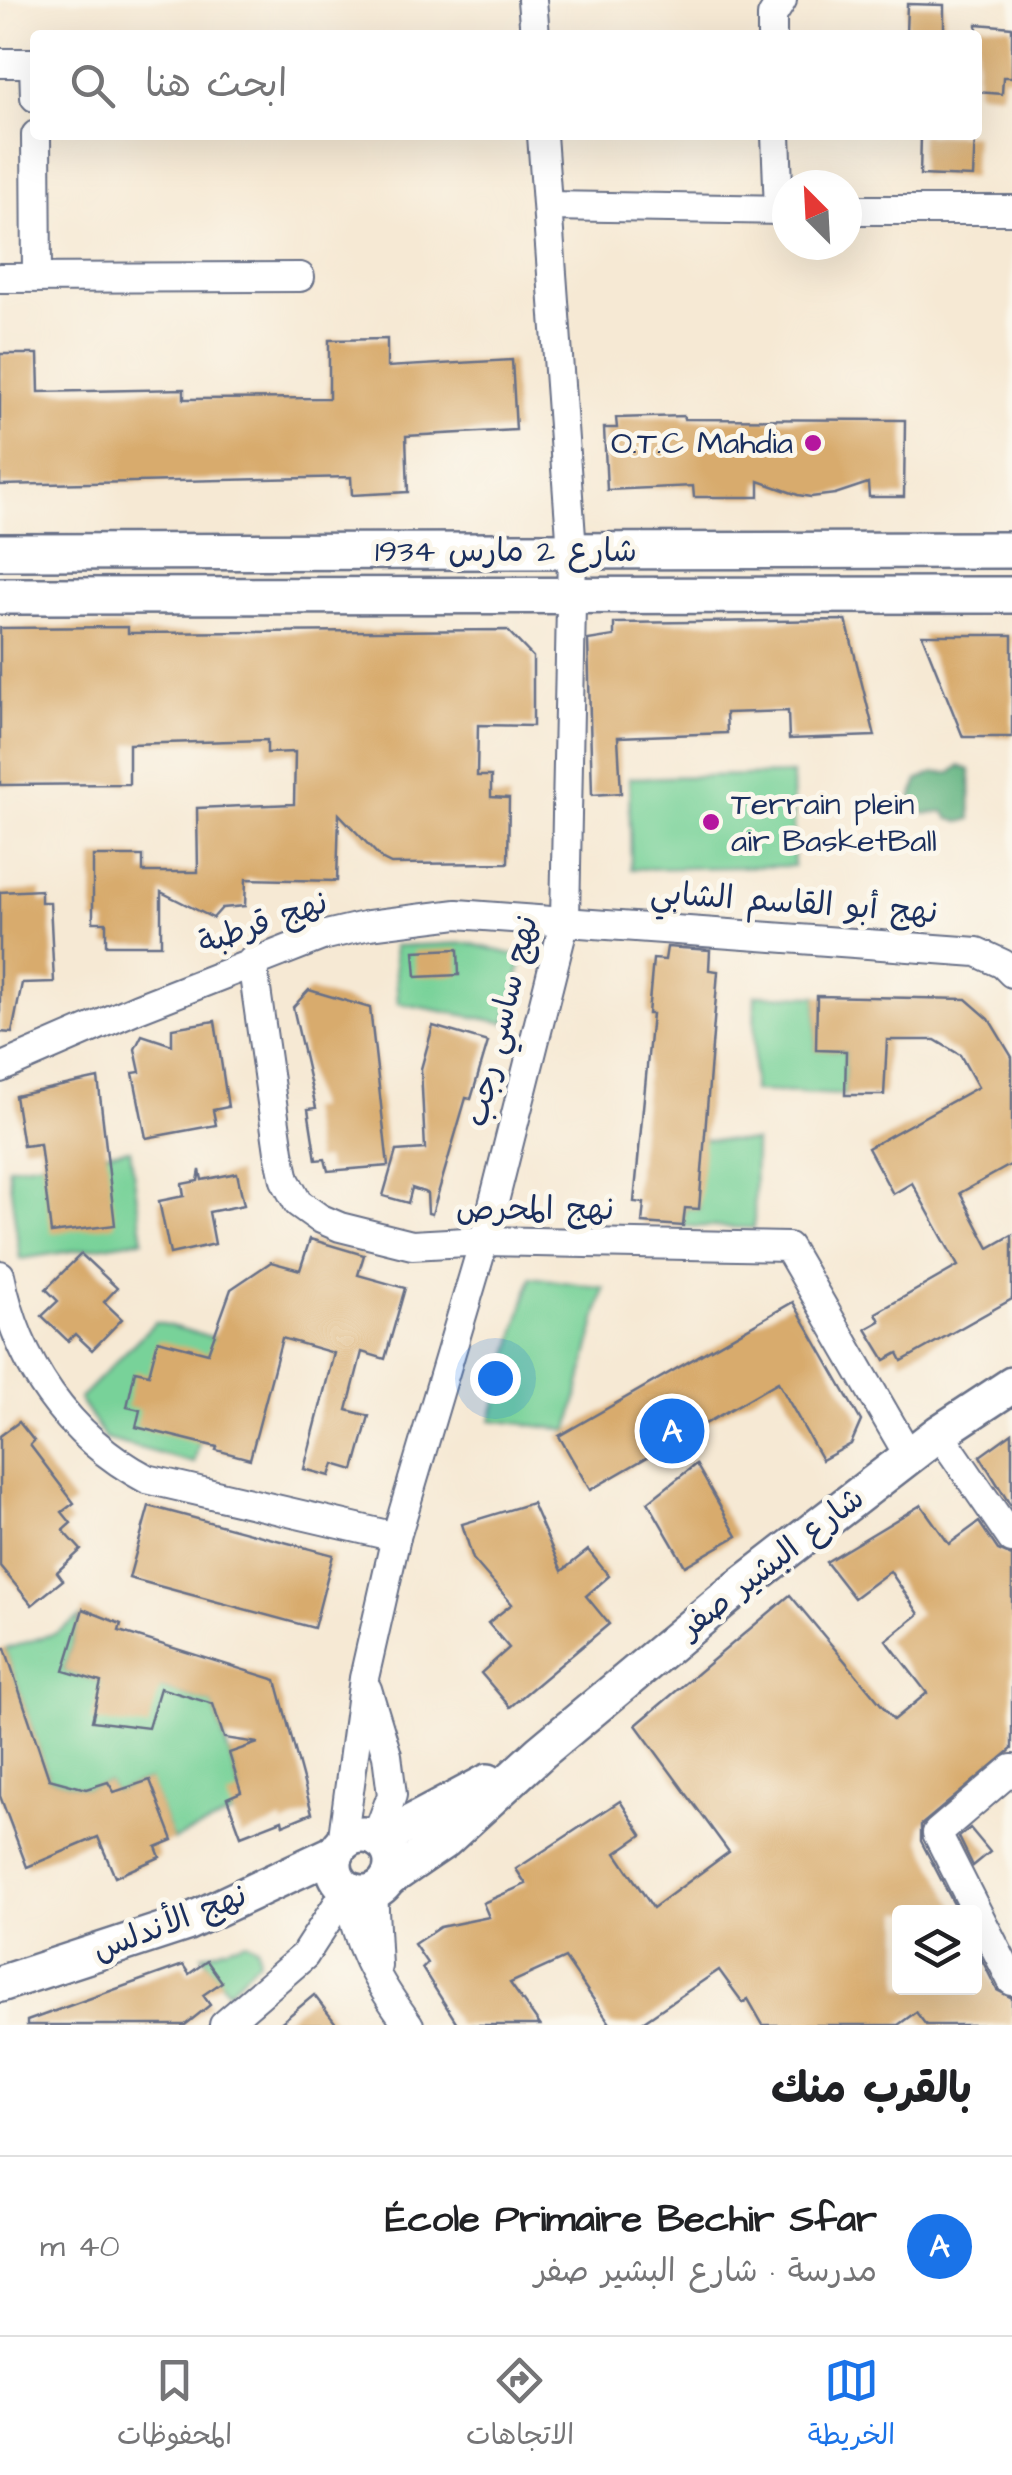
<!DOCTYPE html>
<html lang="ar">
<meta charset="utf-8">
<style>
body{margin:0;font-family:"Architects Daughter","Playpen Sans Arabic",sans-serif;background:#f6f6f6;color:#202124;direction:rtl}
.controls{position:absolute;right:30px;bottom:30px;display:grid;overflow:hidden;border-radius:10px;box-shadow:0 10px 40px #0002}
.controls button{width:90px;height:90px;display:grid;place-items:center;padding:0;border:0;border-bottom:2px solid #e0e0e0;background:#fff;color:#202124;font:50px sans-serif}
.compass{position:absolute;left:772px;top:170px;width:90px;height:90px;border-radius:50%;background:#fff;box-shadow:0 10px 40px #0002;rotate:336deg}
.you{position:absolute;left:495px;top:1378px;width:35px;height:35px;margin:-25px;border:8px solid #fff;border-radius:50%;background:#1a73e8;box-shadow:0 0 0 15px #1a73e833}
.badge{display:grid;place-items:center;width:65px;height:65px;border-radius:50%;background:#1a73e8;color:#fff;font-size:32px;font-weight:700}
.pin{position:absolute;translate:-50% -50%;border:5px solid #fff;box-shadow:0 2px 10px #0006}
.list{margin:0;padding:0;list-style:none}
h2{display:flex;justify-content:space-between;align-items:center;height:130px;margin:0;padding:0 40px;font-size:42px}
h2 small{font-size:32px;font-weight:400;color:#757577}
.list li{display:grid;grid-template-columns:65px 1fr auto;gap:30px;align-items:center;box-sizing:border-box;height:180px;padding:0 40px;border-top:2px solid #e0e0e0}
.list b{display:block;font-size:38px;white-space:nowrap}
.list p{margin:0;font-size:32px;white-space:nowrap;color:#757577}
.list em{font-size:32px;font-style:normal;color:#757577}
.icon{flex:none;width:55px;height:55px;fill:none;stroke:currentColor;stroke-width:2;stroke-linecap:round;stroke-linejoin:round}
.map{position:relative;flex:none;width:1012px;height:2025px;overflow:hidden;direction:ltr}
.search{position:absolute;background:#fff;box-shadow:0 10px 40px #0002;left:30px;right:30px;top:30px;height:110px;display:flex;align-items:center;gap:25px;box-sizing:border-box;padding:0 35px;border-radius:10px;color:#757577;font-size:38px}
.sheet{height:310px;background:#fff}
nav{display:flex;justify-content:space-around;align-items:center;box-sizing:border-box;height:140px;border-top:2px solid #e0e0e0;background:#fff;font-size:28px;color:#757577}
nav a{display:grid;justify-items:center;gap:5px}
nav .on{color:#1a73e8}
.map>svg:first-child{display:block}
</style>
<div class="map">
<svg width="1012" height="2025" viewBox="0 0 1012 2025">
<rect width="100%" height="100%" fill="#fbf7ec"/>
<filter id="ink" filterUnits="userSpaceOnUse"><feTurbulence type="fractalNoise" baseFrequency=".01" numOctaves="2"/><feDisplacementMap in="SourceGraphic" scale="20" xChannelSelector="R" yChannelSelector="G"/><feConvolveMatrix kernelMatrix="1 2 1 2 8 2 1 2 1" color-interpolation-filters="sRGB"/></filter>
<filter id="wash" filterUnits="userSpaceOnUse"><feTurbulence type="fractalNoise" baseFrequency=".0048" numOctaves="4" result="noise"/><feDisplacementMap in="SourceGraphic" scale="40" xChannelSelector="R" yChannelSelector="G"/><feGaussianBlur stdDeviation="2.25" result="paint"/><feColorMatrix in="noise" values="0 0 0 0 0 0 0 0 0 0 0 0 0 0 0 0 0 1.4 0 .05"/><feComposite in="paint" operator="in"/></filter>
<g filter="url(#wash)">
<rect width="100%" height="100%" fill="#f6e9d4"/>
<g fill="#78d299" stroke="#4a807c" stroke-width="2.5">
<path d="M792,774L794,866L631,869L629,778Z"/>
<path d="M468,943L523,957L506,1023L398,1003L394,946Z"/>
<path d="M755,995L817,996L816,1049L846,1051L845,1095L753,1091Z"/>
<path d="M694,1139L755,1142L754,1228L683,1226L685,1208L699,1209Z"/>
<path d="M130,1149L143,1240L20,1259L8,1167Z"/>
<path d="M531,1277L604,1288L569,1430L491,1420Z"/>
<path d="M155,1322L226,1341L194,1463L105,1439L79,1399Z"/>
<path d="M80,1617L64,1671L101,1682L160,1688L213,1704L241,1792L233,1814L173,1840L149,1780L114,1792L108,1782L86,1789L49,1779L5,1649L56,1633Z"/>
<path d="M246,1941L257,1947L259,1960L228,1991L202,1955Z"/>
</g>
<path fill="#62b481" stroke="#3e7270" stroke-width="2.5" d="M959,766L970,770L971,819L961,822L949,819L944,811L925,814L910,802L918,780L934,773H951Z"/>
<g id="blocks">
<g fill="#d8ab6d">
<path d="M907,4L944,5V35H906Z"/>
<path d="M977,24L1012,27V77H1003L1002,94L977,92Z"/>
<path d="M921,135H975L973,177L920,175Z"/>
<path d="M387,339V367L512,360L516,430L406,436L408,492L352,495L351,477L0,485V354H38L39,392L184,389V399L329,398V340Z"/>
<path d="M684,416V419L905,420L904,497H869L868,483L835,494L811,497L798,495L759,481V497H694L693,486L607,490L604,428H617L616,418Z"/>
<path d="M846,620L875,736L789,739L788,711L726,713L727,733L618,737L621,793L592,795L588,640L614,636V623Z"/>
<path d="M128,627V633L507,630L533,657V726L478,725L477,776H491V797L509,798L508,863L391,864L383,860L339,814L337,881L246,879L245,906L222,908L213,918L161,892V945H106V922H93V856H143V872H198L197,808L294,804L295,752L267,753V740L129,744V784L0,785V628Z"/>
<path d="M922,635H1012V737H963Z"/>
<path d="M41,890V902H50L54,982L22,983L12,1033L0,1032V892Z"/>
<path d="M667,947L710,950L709,970L718,971L699,1209L685,1208L683,1226L642,1223L644,1203L634,1202L652,1014H648L653,959L665,960Z"/>
<path d="M458,949L459,975L416,977L414,951Z"/>
<path d="M309,990L370,1008L388,1166L328,1171L325,1159L316,1160L308,1109L316,1108L293,1007Z"/>
<path d="M817,996L966,999L989,1019L1012,1057V1164L960,1193L989,1248L1012,1235V1299L902,1361L898,1353L885,1360L866,1329L880,1321L876,1313L958,1266L912,1183L893,1194L868,1148L978,1087L960,1055L935,1040H887L884,1095H845L846,1051L816,1050Z"/>
<path d="M215,1021L228,1107L213,1110L216,1125L146,1138L133,1073L140,1072L135,1049L142,1035L172,1045V1028Z"/>
<path d="M433,1026L488,1042L471,1099L466,1098L432,1214L428,1213L427,1193L412,1188L408,1203L383,1196L396,1151L425,1149L421,1069Z"/>
<path d="M98,1078L115,1225L51,1233L40,1144L23,1146L15,1096Z"/>
<path d="M200,1170L202,1180L237,1173L244,1205L209,1212L215,1244L170,1254L159,1201L184,1196L182,1184L198,1181Z"/>
<path d="M310,1239L364,1255L358,1275L405,1288L385,1359L362,1352L347,1410L369,1416L354,1470L334,1464L330,1476L304,1469L334,1353L282,1338L250,1459L216,1450L217,1447L136,1427L140,1410L127,1407L135,1371L149,1374L158,1340L208,1353L231,1289L271,1262L300,1270Z"/>
<path d="M81,1254L117,1288L104,1302L122,1319L92,1350L75,1334L68,1341L42,1316L58,1301L46,1289Z"/>
<path d="M793,1302L861,1421L851,1444L822,1460L778,1382L590,1490L559,1436Z"/>
<path d="M19,1422L34,1441L30,1445L74,1503L62,1512L71,1523L63,1530L81,1550L57,1572L63,1580L32,1605L0,1566V1436Z"/>
<path d="M1012,1433V1508L980,1456Z"/>
<path d="M696,1464L737,1536L685,1566L648,1502Z"/>
<path d="M532,1503L562,1571L588,1550L609,1576L586,1596L609,1624L510,1707L481,1673L509,1648L488,1623L512,1604L473,1559L462,1524Z"/>
<path d="M921,1505L949,1544L979,1522L998,1550L1012,1556V1749L921,1825V1841L958,1912H900V1988H974V1961L981,1958L997,1990L1012,1998V2025H926L916,2012L898,2025H763L748,1999L743,2003L719,1970L638,2025H611L565,1958L510,1983L540,2025H458L422,1968L427,1963L414,1944L440,1927L489,1917L483,1903L526,1884L516,1869L620,1801L642,1835L616,1853L653,1908L729,1852L636,1725L790,1595L894,1720L927,1693L886,1640L919,1614L890,1571L854,1598L826,1562Z"/>
<path d="M149,1506L333,1555L314,1628L129,1578Z"/>
<path d="M83,1609L121,1624L119,1631L276,1680L312,1813L283,1825L282,1820L241,1836L227,1798L241,1792L229,1753L258,1743L224,1738L213,1704L160,1688L148,1728L92,1721L101,1682L64,1671Z"/>
<path d="M0,1648H5L49,1779L86,1789L108,1782L114,1792L150,1780L173,1840L156,1847L160,1857L115,1877L98,1837L27,1867L0,1796Z"/>
<path d="M970,1828L990,1852L973,1866L959,1837Z"/>
<path d="M207,1961L222,1982L203,1995L210,2005L185,2025H27V2021L183,1965L189,1974Z"/>
<path d="M314,1995L337,2025H278Z"/>
</g>
</g>
</g>
<g filter="url(#ink)">
<use href="#blocks" fill-opacity="0" stroke="#687087" stroke-width="2.5"/>
<g fill="none" stroke-linecap="round" stroke-linejoin="round">
<g stroke="#687087" stroke-width="32">
<g id="minor">
<path d="M532,0L535,35"/>
<path d="M772,35V16L782,0"/>
<path d="M0,63H35"/>
<path d="M34,63L35,97"/>
<path d="M36,135L37,277"/>
<path d="M776,135L779,210"/>
<path d="M548,206L787,210"/>
<path d="M847,210H1012"/>
<path d="M0,278L300,277"/>
<path d="M252,961L279,1152L285,1180L298,1203L319,1218L340,1227L412,1245L484,1241L788,1247L909,1456"/>
<path d="M0,1068L138,1008L322,936L369,925L457,914L977,952L1003,964L1012,973"/>
<path d="M0,1275C17,1363 68,1437 147,1479L396,1537"/>
<path d="M939,1433L1012,1539"/>
<path d="M367,1689L387,1755L392,1795L376,1838"/>
<path d="M1012,1769L937,1833L1012,1981"/>
<path d="M342,1844L364,1678L396,1537L484,1241L565,920L572,551L542,135"/>
<path d="M348,1888C354,1942 377,1982 409,2025"/>
<path d="M373,1891L377,1966"/>
<path d="M224,2025L304,1956L348,1888"/>
</g>
</g>
<g stroke="#687087" stroke-width="40">
<g id="tertiary">
<path d="M0,552L1012,550"/>
<path d="M0,596L1012,595"/>
<circle cx="363" cy="1864" r="29"/>
<path d="M379,1840L488,1782"/>
<path d="M388,1879L445,1840L541,1752L728,1596L939,1433L1012,1385"/>
<path d="M0,1984L186,1923L337,1852"/>
</g>
</g>
<use href="#minor" stroke="#fff" stroke-width="28"/>
<use href="#tertiary" stroke="#fff" stroke-width="35"/>
</g>
</g>
<g fill="#b5179e" stroke="#fbf7ec" stroke-width="4">
<circle cx="813" cy="443" r="10"/>
<circle cx="711" cy="822" r="10"/>
</g>
<g text-anchor="middle" dominant-baseline="central" stroke-width="10" stroke-linejoin="round" paint-order="stroke">
<g font-size="32" fill="#1b2f5e" stroke="#fbf7ec" text-anchor="end">
<text x="793" y="443">O.T.C Mahdia</text>
<text x="731" y="804" text-anchor="start">Terrain plein<tspan x="731" dy="37">air BasketBall</tspan></text>
</g>
<g font-size="32" fill="#1b2f5e" stroke="#fbf7ec">
<text x="506" y="551">شارع 2 مارس 1934</text>
<text transform="translate(794 903) rotate(4)">نهج أبو القاسم الشابي</text>
<text transform="translate(263 923) rotate(-19)">نهج قرطبة</text>
<text transform="translate(502 1021) rotate(-76)">نهج ساسي رجب</text>
<text x="535" y="1209">نهج المحرص</text>
<text transform="translate(772 1563) rotate(-38)">شارع البشير صفر</text>
<text transform="translate(170 1923) rotate(-21)">نهج الأندلس</text>
</g>
</g>
</svg>
<div class="controls">
<button><svg class="icon" aria-label="layers" viewBox="0 0 24 24"><path d="M12 4l9 5-9 5-9-5zM3 14l9 5 9-5"/></svg></button>
</div>
<svg class="compass" viewBox="-18 -18 36 36"><path d="M0-13l5 13h-10z" fill="#e53935"/><path d="M0 13l5-13h-10z" fill="#757577"/></svg>
<div class="you"></div>
<div class="pin badge" style="left:672px;top:1431px">A</div>
<div class="search"><svg class="icon" aria-label="search" viewBox="0 0 24 24"><circle cx="10" cy="10" r="6"/><path d="M15 15l6 6"/></svg>ابحث هنا</div>
</div>
<section class="sheet">
<h2>بالقرب منك<small></small></h2>
<ul class="list">
<li><span class="badge">A</span><div><b>École Primaire Bechir Sfar</b><p>مدرسة · شارع البشير صفر</p></div><em>40 m</em></li>
</ul>
</section>
<nav>
<a class="on"><svg class="icon" aria-label="map" viewBox="0 0 24 24"><path d="M3 6l6-2 6 2 6-2v14l-6 2-6-2-6 2zM9 4v14M15 6v14"/></svg>الخريطة</a>
<a><svg class="icon" aria-label="directions" viewBox="0 0 24 24"><path d="M12 3l9 9-9 9-9-9zM9 14v-3h6M13 9l2 2-2 2"/></svg>الاتجاهات</a>
<a><svg class="icon" aria-label="saved" viewBox="0 0 24 24"><path d="M7 4h10v16l-5-4-5 4z"/></svg>المحفوظات</a>
</nav>
